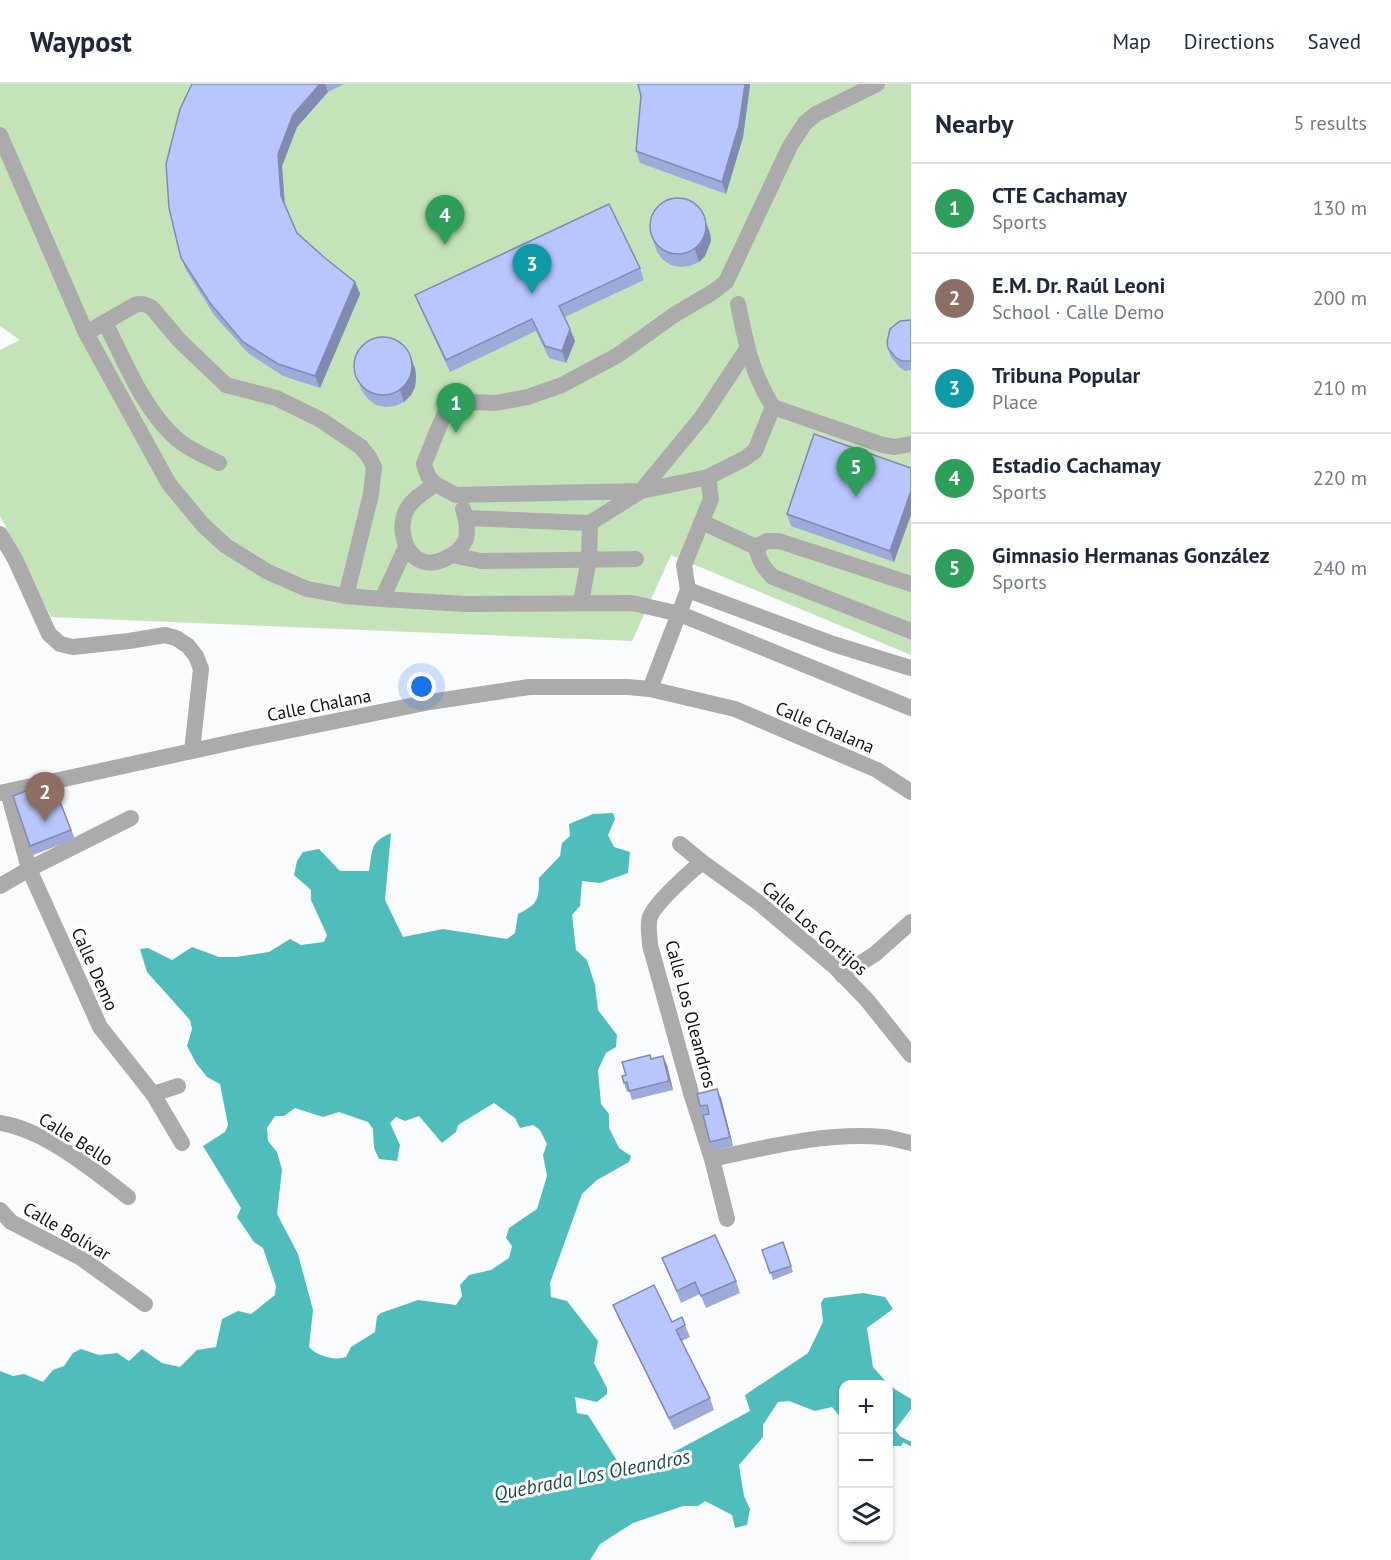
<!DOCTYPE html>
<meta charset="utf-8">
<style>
body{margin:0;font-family:"PT Sans",sans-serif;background:#f2f2f3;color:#1f2937}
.controls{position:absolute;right:18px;bottom:18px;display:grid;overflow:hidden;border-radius:12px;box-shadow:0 2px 4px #0004}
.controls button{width:54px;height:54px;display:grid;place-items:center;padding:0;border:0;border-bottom:2px solid #e0e1e3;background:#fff;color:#1f2937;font:30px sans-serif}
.you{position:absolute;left:422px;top:603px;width:21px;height:21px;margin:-15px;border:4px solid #fff;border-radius:50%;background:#1a73e8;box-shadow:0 0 0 9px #1a73e833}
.badge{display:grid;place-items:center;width:39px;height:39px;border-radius:50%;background:#2563eb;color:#fff;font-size:20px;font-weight:700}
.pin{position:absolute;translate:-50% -50px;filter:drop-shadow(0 2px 3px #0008)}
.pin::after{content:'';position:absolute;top:32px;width:21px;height:18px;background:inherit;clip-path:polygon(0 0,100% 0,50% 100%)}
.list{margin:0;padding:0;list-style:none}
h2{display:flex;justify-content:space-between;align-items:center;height:78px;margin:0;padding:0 24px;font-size:26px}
h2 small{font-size:20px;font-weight:400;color:#747a83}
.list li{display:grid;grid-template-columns:39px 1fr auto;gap:18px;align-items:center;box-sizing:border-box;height:90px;padding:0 24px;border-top:2px solid #e0e1e3}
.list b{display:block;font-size:22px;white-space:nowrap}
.list p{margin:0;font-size:20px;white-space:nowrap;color:#747a83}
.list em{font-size:20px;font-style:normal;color:#747a83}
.icon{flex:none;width:33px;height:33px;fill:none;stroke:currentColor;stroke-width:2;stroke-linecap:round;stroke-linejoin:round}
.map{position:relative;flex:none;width:911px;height:1476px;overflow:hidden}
header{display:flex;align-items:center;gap:36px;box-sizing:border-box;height:84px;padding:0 30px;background:#fff;border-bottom:2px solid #e0e1e3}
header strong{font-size:28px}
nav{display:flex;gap:33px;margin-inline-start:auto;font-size:21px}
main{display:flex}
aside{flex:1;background:#fff}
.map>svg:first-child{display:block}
</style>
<header>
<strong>Waypost</strong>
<nav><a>Map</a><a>Directions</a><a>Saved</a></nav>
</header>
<main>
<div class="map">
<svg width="911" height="1476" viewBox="0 0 911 1476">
<rect width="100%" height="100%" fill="#fafbfd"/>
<path fill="#c4e3b8" d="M0,0H911V571L671,471L632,557L51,533L0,432V266L20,256L0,242Z"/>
<g fill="#50bdbd" fill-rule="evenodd">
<path d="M613,729L615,735L608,751L614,763L630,768L628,789L600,799L582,797L580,822L572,831L576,866L587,876L595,901L598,926L617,951L616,963L606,969L598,986L601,1020L609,1030V1044L619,1064L631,1072L629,1078L597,1096L582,1110L550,1199L551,1213L567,1217L598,1257L594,1279L607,1304V1310L597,1318L575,1313L577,1329L588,1331L618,1378L639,1385L648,1382L750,1327L745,1311L808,1269L823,1238L821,1219L824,1214L863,1209L885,1213L893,1225L867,1244L873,1283L888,1300H844L843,1336L832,1323L815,1327L789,1317L778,1318L763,1341V1353L739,1381L744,1412L750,1425L747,1441L735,1444L732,1431L705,1417L698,1422H683L633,1439L600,1460L590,1476H0V1287L13,1292L24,1290L43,1298L53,1286L64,1282L73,1269L81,1265L99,1271L117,1269L129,1277L142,1265L162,1279L180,1283L197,1266L216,1263L222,1235L238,1227L251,1230L275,1211L276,1202L263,1164L254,1158L237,1133L241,1124L203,1062L225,1048L228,1041L220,1000L207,993L196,979L187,962L192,945L190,936L147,888L140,865L148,864L172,876L192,863L219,873H236L269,868L290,855L301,861L324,858L327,851L311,816V806L294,791L297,777L303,768L319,765L340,787H369C373,765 369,759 391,749L385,816L403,853L443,845L507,855L515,849L518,830C538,820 539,816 539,794L560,772L562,759L570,752L569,740L593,730ZM494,1019L515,1034L520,1044L533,1041L540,1046L547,1060L543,1071L547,1092L537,1125L509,1144L506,1154L512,1162L509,1174L491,1186L469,1191L460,1201L462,1212L456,1221L418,1216L381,1229L377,1232L375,1248L351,1263L346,1273C335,1277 317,1272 309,1263L313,1226L298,1170L277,1130L282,1086L277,1068L268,1057L267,1044L275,1032H284L295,1024L323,1033L339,1028L368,1038L373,1045L374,1064L379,1075L397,1077L400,1061L390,1039L396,1033L405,1037L419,1032L442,1059L456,1048L458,1041Z"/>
<path d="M888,1301L911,1315V1325L895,1346L904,1357L901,1362H889Z"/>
</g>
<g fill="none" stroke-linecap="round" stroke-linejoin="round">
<path stroke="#50bdbd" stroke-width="4" d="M901,1355L911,1360"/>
<g stroke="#acabab" stroke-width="16">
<path d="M0,51L86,249L169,400L203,441L226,462L268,488L307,505L346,512L382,515L465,520L632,519L680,530L911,624"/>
<path d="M738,220C746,260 751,287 773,323L883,361L895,363L911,360"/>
<path d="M105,238C125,278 144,327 178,356C190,366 205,372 219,379"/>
<path d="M86,249L135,221C142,219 146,220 152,224L180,257L226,301L276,314L321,336L361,363L369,373L374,383L371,410L346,512"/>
<path d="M773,323L755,367L744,375L708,393L641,407L456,411L435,400L428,392L424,380L438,345L446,327L458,319L474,318L495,319L528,313L562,301L618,271L674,231L713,208L726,198L790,62L805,39L816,30L877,0"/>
<path d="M435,400C425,408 413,414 407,425C398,442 403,470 422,477C436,483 460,469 465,457C469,449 466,433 463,425"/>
<path d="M467,434L590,439L641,407L702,333L747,265"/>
<path d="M702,438L756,463C759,476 763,484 773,493L911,547"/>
<path d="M0,450L15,475L49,550L60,560L73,563L129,557L165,551L176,554L188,562L196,572L201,585L192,667"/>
<path d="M756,463L767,457H779L911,500"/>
<path d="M452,471L481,477L636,475"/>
<path d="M688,506L833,560L911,584"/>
<path d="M382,515L406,463"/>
<path d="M581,518L589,475L590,439"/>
<path d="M650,605L688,506L684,481L711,415L708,393"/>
<path d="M8,708L29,785L100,943L153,1010L182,1059"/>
<path d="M0,709L247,655L430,618L529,603H628L650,605L735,625L877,686L911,708"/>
<path d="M680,760L702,778L759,819L835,883L867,916L911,971"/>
<path d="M702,778C690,788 655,819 650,833C647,841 650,853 650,861L691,1009L712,1075L727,1135"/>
<path d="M0,802L29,785L131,734"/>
<path d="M842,891L875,870L911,838"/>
<path d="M153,1010L178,1002"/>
<path d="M0,1039C45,1046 93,1086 128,1113"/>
<path d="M712,1075C768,1063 826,1048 883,1053C893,1054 902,1057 911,1059"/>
<path d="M0,1126L11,1138L81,1174L145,1220"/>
</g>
</g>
<g fill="#9eaada">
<path d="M192,0H344L328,8L297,43L282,82L285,121L297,149L325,174L355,198L360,210L320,304L283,292L248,269L214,231L186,186L181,174Z"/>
<path d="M638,0H750L743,53L726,110L640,79L636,67L641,12Z"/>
<path d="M650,147L710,149L711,157L705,172L699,178L690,182L681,183L671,181L663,176L657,168Z"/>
<path d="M640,184L644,196L565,233L575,257L566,279L549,274L536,247L450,288L420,223L415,211Z"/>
<path d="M911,236V286L905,287L899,283L891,273L888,264Z"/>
<path d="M415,284L416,293L415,303L411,311L404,318L395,322L385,323L376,321L368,315L362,307L358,296Z"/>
<path d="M911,384L894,478L791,442L787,430Z"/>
<path d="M52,697L75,755L33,771L13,712Z"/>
<path d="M651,975L667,981L673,1006L632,1016L629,1007L627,1008L624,999L626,991Z"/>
<path d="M721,1014L733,1062L713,1067L700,1022Z"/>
<path d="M783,1158L793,1188L773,1196L762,1166Z"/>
<path d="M662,1174L736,1197L740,1209L706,1224L700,1210L681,1219Z"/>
<path d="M613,1221L685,1241L690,1253L682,1257L710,1314L714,1326L674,1346L618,1233Z"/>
</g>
<g fill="#818bb1">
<path d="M320,0H325L328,8L297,43L282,82L285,124L281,112L278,70L293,31Z"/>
<path d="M745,0H750V2L743,53L726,110L722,98Z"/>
<path d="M703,130L710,149L711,157L705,172L699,178L695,166Z"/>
<path d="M355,198L360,210L320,304L315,292Z"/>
<path d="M570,245L575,257L566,279L562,267Z"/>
<path d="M410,272L415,284L416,293L415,303L411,311L404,318L400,306Z"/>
<path d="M911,407V431L894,478L890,467Z"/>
<path d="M663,972L667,981L673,1006L669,997Z"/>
<path d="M717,1005L721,1014L733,1062L730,1053Z"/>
</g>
<g fill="#b8c6fd" stroke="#818bb1" stroke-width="1.5">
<path d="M192,0H320L293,31L278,70L281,112L297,149L325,174L355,198L315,292L278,280L243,258L210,219L181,174L169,124L166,80L180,25Z"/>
<path d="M638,0H745L739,41L722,98L636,67L641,12Z"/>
<circle cx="678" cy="142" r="28"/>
<path d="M609,120L640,184L559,222L570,245L562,267L545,262L532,235L446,276L415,211Z"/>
<path d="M911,236V277H902L896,274L888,264L887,258L890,245L900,237Z"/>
<circle cx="383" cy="282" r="29"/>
<path d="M814,350L911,384V407L890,467L787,430Z"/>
<path d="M52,697L71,746L30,762L13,712Z"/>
<path d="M650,971L651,975L663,972L669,997L629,1007L627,998L624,999L622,992L626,991L622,978Z"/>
<path d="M717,1005L730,1053L710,1058L703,1031L709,1030L707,1021L700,1022L697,1010Z"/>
<path d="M715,1151L736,1197L701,1212L695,1198L677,1207L662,1174Z"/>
<path d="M783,1158L791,1182L770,1189L762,1166Z"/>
<path d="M654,1201L672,1238L682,1233L685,1241L676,1246L710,1314L669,1334L613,1221Z"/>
</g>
<g text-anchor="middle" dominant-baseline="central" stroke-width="6" stroke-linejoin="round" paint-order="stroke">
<g font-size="18" fill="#131314" stroke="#fff">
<text transform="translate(319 621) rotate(-11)">Calle Chalana</text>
<text transform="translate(825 643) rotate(23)">Calle Chalana</text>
<text transform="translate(815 844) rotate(41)">Calle Los Cortijos</text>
<text transform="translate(95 885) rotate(66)">Calle Demo</text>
<text transform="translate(691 930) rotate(75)">Calle Los Oleandros</text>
<text transform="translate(76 1055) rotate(32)">Calle Bello</text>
<text transform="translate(67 1147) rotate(30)">Calle Bolívar</text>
</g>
<g font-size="20" font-style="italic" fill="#1e4e4f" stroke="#fff">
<text transform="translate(592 1391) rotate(-11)">Quebrada Los Oleandros</text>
</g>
</g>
</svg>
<div class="controls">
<button>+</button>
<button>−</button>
<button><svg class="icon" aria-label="layers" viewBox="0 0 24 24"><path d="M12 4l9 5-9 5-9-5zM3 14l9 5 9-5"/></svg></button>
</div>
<div class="you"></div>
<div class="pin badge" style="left:456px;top:349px;background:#2e9e5b">1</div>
<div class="pin badge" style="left:45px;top:738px;background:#8d6e63">2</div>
<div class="pin badge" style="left:532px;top:210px;background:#0f9aa8">3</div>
<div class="pin badge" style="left:445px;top:161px;background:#2e9e5b">4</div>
<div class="pin badge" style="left:856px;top:413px;background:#2e9e5b">5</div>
</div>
<aside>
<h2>Nearby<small>5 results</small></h2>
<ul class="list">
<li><span class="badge" style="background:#2e9e5b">1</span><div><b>CTE Cachamay</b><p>Sports</p></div><em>130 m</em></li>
<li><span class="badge" style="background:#8d6e63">2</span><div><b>E.M. Dr. Raúl Leoni</b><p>School · Calle Demo</p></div><em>200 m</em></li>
<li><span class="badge" style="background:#0f9aa8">3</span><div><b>Tribuna Popular</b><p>Place</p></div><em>210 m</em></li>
<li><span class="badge" style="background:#2e9e5b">4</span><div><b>Estadio Cachamay</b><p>Sports</p></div><em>220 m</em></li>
<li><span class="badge" style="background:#2e9e5b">5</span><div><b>Gimnasio Hermanas González</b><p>Sports</p></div><em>240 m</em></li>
</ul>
</aside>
</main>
